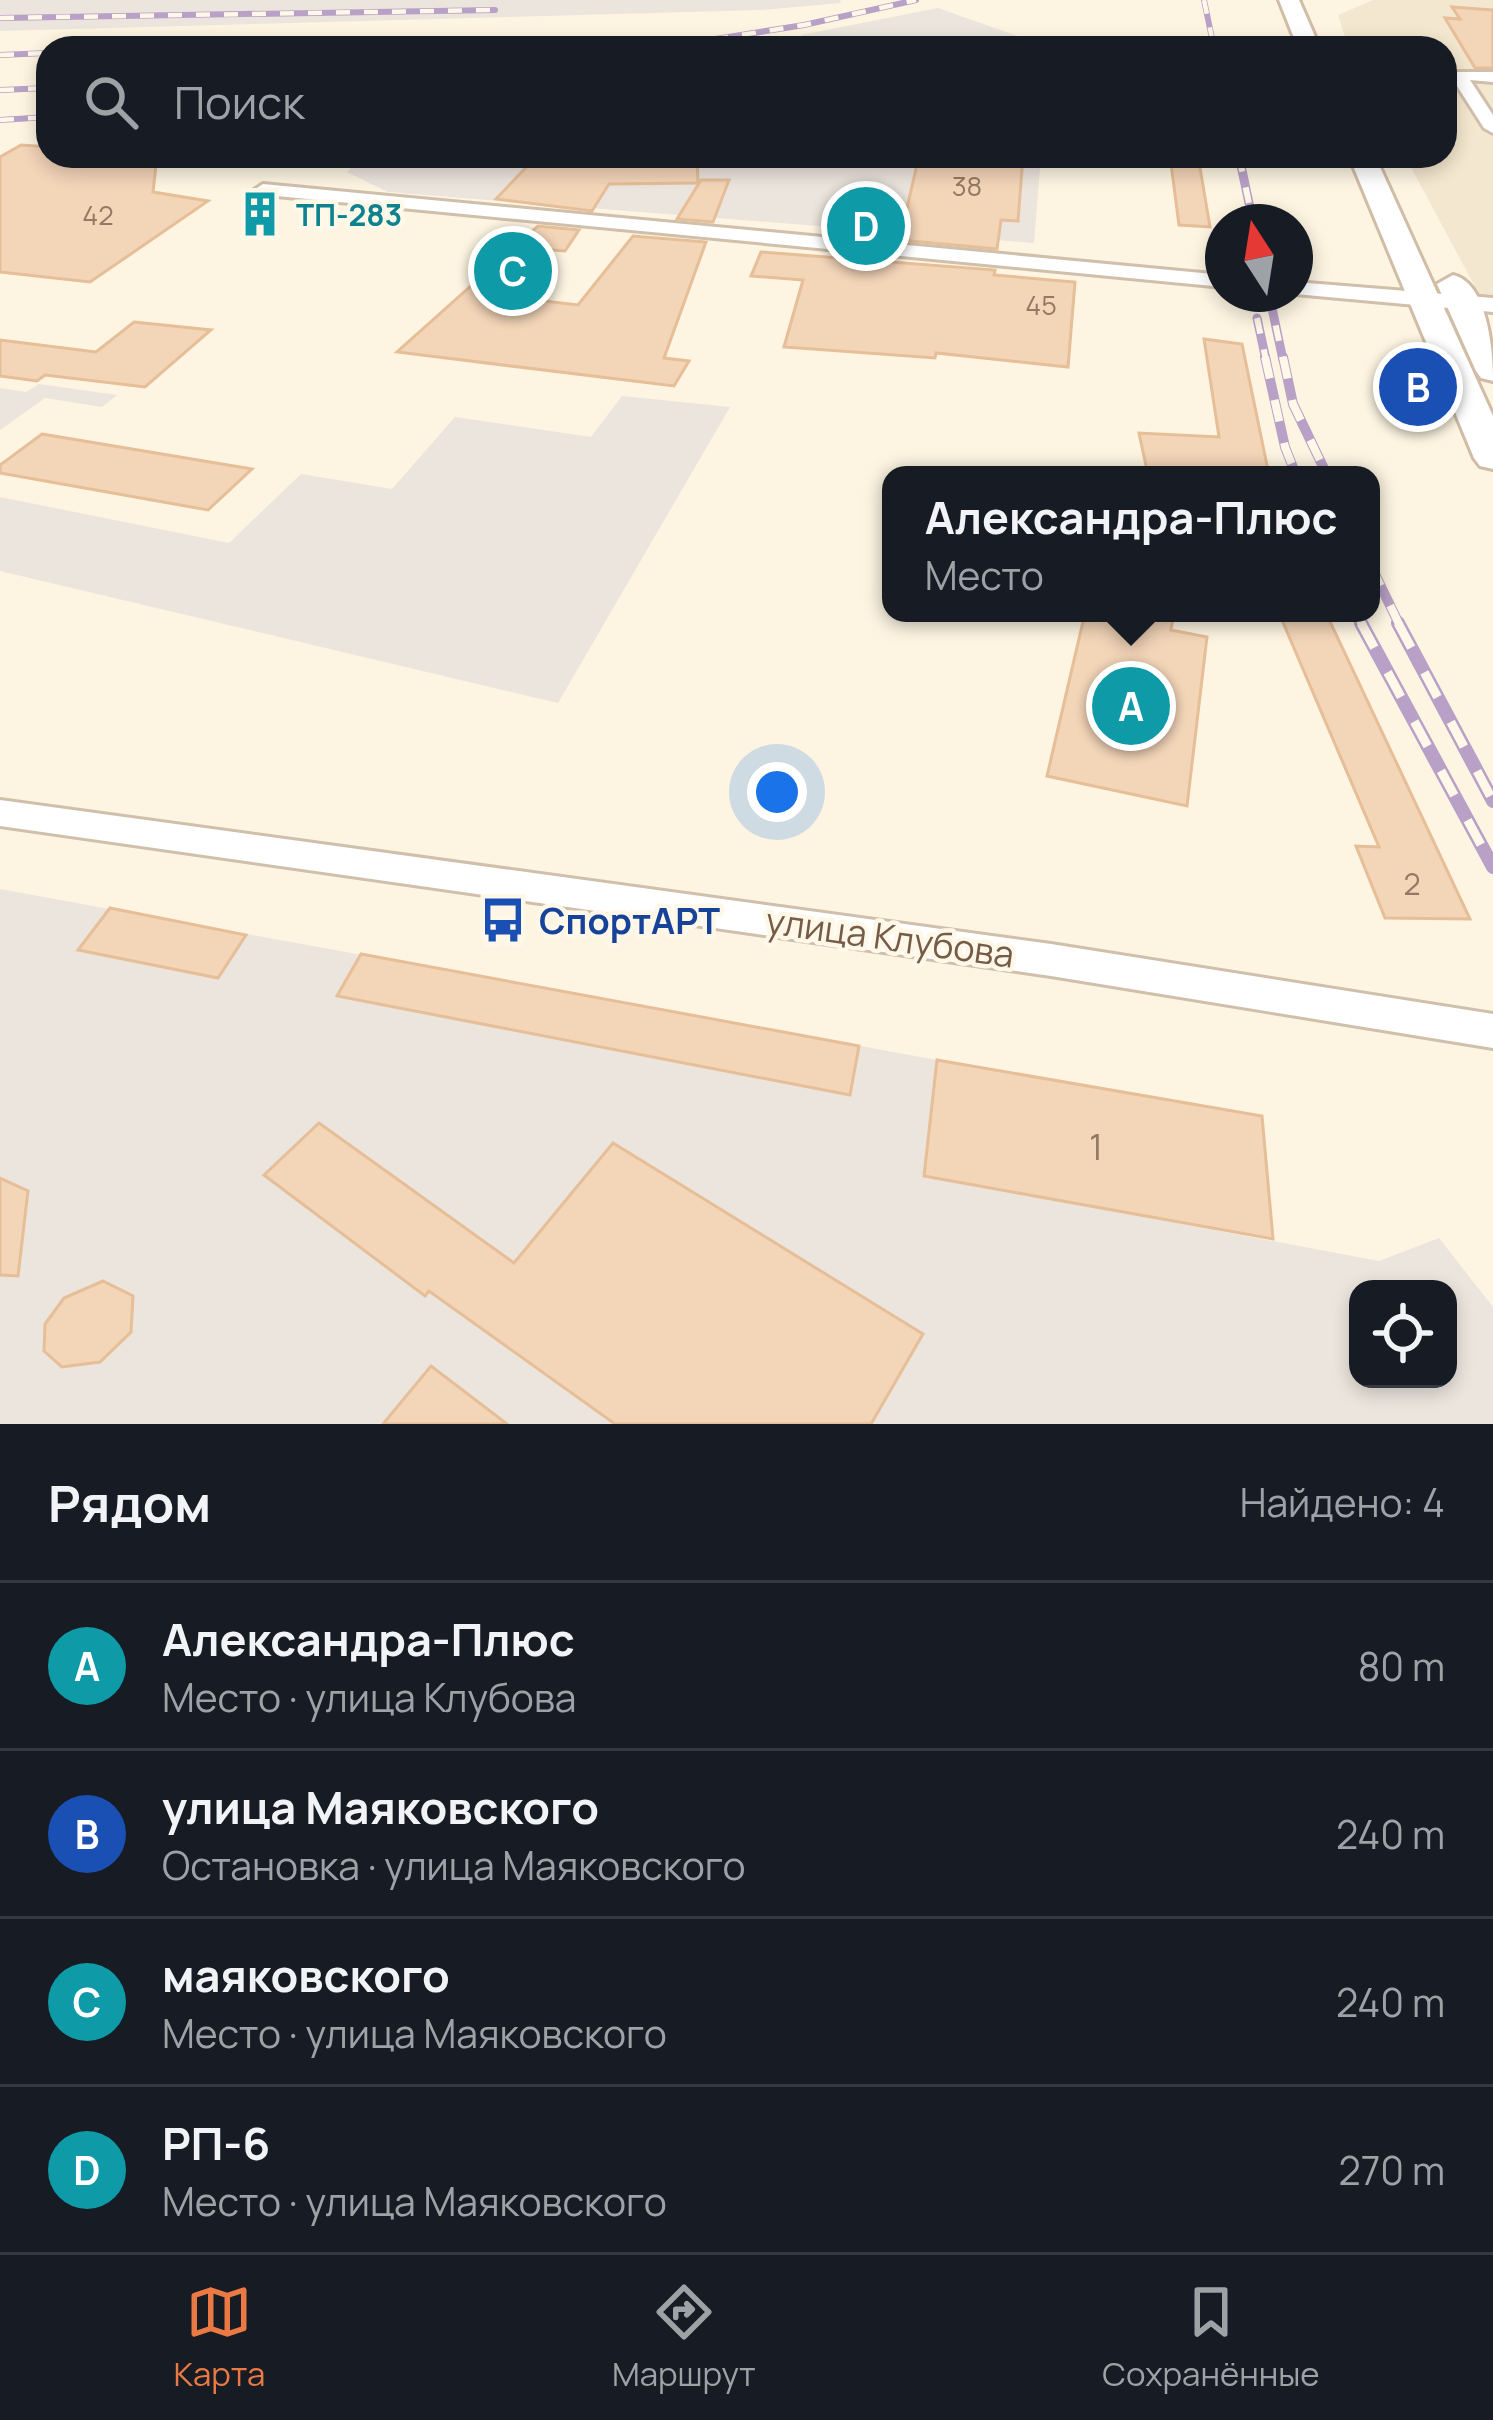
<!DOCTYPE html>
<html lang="ru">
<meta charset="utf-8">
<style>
body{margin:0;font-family:Manrope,sans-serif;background:#20242c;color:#f1f3f6}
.controls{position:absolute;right:36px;bottom:36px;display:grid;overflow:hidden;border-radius:24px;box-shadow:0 6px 18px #0003}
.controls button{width:108px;height:108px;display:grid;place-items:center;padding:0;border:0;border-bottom:3px solid #363941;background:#171b24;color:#f1f3f6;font:60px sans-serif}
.compass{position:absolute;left:1205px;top:204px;width:108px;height:108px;border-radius:50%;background:#171b24;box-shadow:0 6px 18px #0003;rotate:348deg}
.you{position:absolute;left:777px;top:792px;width:42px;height:42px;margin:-30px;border:9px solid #fff;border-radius:50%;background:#1a73e8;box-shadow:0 0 0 18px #1a73e833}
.badge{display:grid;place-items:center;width:78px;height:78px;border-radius:50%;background:#ea7943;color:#fff;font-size:39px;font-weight:700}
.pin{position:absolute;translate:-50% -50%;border:6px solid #fff;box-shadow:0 3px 12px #0006}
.popup{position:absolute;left:882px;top:466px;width:498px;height:156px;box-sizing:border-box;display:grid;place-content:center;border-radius:24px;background:#171b24;filter:drop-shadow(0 3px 9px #0005);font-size:39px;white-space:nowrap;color:#9ea1a6}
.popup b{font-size:45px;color:#f1f3f6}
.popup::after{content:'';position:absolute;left:50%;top:100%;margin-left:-24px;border:24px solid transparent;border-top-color:#171b24}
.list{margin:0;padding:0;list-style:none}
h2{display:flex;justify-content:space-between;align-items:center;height:156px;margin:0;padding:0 48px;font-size:51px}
h2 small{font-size:39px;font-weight:400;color:#9ea1a6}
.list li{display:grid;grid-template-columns:78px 1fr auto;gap:36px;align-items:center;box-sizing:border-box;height:168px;padding:0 48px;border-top:3px solid #363941}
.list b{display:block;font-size:45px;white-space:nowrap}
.list p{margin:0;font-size:39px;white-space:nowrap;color:#9ea1a6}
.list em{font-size:39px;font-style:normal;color:#9ea1a6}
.icon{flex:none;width:66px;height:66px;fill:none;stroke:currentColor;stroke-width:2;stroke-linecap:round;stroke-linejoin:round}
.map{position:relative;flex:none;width:1493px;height:1424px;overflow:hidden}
.search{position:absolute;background:#171b24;box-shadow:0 6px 18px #0003;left:36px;right:36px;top:36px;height:132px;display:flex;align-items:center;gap:30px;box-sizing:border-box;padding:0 42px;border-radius:36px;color:#9ea1a6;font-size:45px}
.sheet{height:828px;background:#171b24}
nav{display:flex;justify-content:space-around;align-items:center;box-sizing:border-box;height:168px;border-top:3px solid #363941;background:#171b24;font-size:33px;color:#9ea1a6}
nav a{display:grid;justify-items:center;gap:6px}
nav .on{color:#ea7943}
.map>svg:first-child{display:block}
</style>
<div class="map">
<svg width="1493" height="1424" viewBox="0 0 1493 1424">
<rect width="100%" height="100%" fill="#fdf5e1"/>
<g fill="#f4e7cf">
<path d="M1373,0H1493V74L1445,72V48H1349L1338,15Z"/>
<path d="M1445,78L1493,80V299L1481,298L1405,156H1445Z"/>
</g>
<g fill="#ebe5dd" fill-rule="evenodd">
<path d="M0,0H840L841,3L761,10L0,31Z"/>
<path d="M938,8L1051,48H743L805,39L801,35Z"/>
<path d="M364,156H1041L1034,243L388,192L347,172Z"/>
<path d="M39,384L117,395L102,407L45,398L0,430V388L26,392Z"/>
<path d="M622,396L730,407L558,703L0,571V497L229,543L301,474L392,489L455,417L591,437Z"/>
<path d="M0,889L937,1060L925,1176L1379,1261L1439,1238L1493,1307V1424H0ZM1358,1289H1448V1379H1358Z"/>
</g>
<g fill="#f3d5b8" stroke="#e6be98" stroke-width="3">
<path d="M1452,7L1493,10V68H1475L1445,18L1460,19Z"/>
<path d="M21,145L48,147V156H157L153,192L208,201L90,282L0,272V157Z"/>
<path d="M537,156H697L698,183L609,184L592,211L496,199Z"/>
<path d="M919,156H1023L1018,221L1001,220L997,249L836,234L841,220L903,225Z"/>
<path d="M1170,156H1198L1210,227L1179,225Z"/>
<path d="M701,180H729L713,222L677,219Z"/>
<path d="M538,226L579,230L565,251L553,250L511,297L578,305L633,236L706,242L664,358L689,361L674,386L397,352Z"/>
<path d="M761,252L995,270L994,275L1075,282L1068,367L936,353L935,358L784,347L803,280L751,276Z"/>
<path d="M134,322L211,330L145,387L45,375L37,381L0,376V340L96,352Z"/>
<path d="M1204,339L1242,344L1269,475H1148L1139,433L1219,437Z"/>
<path d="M42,434L252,469L208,510L0,473V465Z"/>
<path d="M1085,613H1174L1171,630L1207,637L1187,806L1047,776Z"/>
<path d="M1279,613H1326L1470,919L1385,918L1356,846L1379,847Z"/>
<path d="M110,908L246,935L218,978L78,950Z"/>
<path d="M361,954L859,1046L850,1095L337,996Z"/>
<path d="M937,1060L1262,1116L1273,1239L924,1176Z"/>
<path d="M319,1123L514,1263L613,1143L923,1334L871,1424H615L429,1291L425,1296L264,1175Z"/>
<path d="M0,1178L28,1191L18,1276L0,1275Z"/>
<path d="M103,1281L133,1296L131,1332L100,1362L62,1367L44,1351L45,1324L64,1298Z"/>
<path d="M431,1366L507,1424H383Z"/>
</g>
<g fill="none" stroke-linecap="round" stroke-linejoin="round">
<g stroke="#d0bfab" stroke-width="6">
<g id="minor">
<path d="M1452,72H1493V82L1470,80L1493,115V133L1484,128L1450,75Z"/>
<path d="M263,184L1223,275V287L256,194L254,190Z"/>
<path d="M1295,282L1493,298V312L1295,294Z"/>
<path d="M0,800L1051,944L1493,1014V1048L1051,976L0,826Z"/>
</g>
</g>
<g stroke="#d1bda6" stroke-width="6">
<g id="secondary">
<path d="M1279,0H1299L1320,48H1298Z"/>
<path d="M1349,156H1375L1493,416V469L1480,466L1474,458Z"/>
<path d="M1453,275C1488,283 1493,352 1493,381L1481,378L1476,371L1437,284Z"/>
</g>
</g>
<use href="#minor" fill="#fff" fill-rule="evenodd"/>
<use href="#secondary" fill="#fff" fill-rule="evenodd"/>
<g stroke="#b8a0c6" stroke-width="6">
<g id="rail-far3">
<path d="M1204,0L1214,48"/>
<path d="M0,18L495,10"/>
<path d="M170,48L202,47"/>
<path d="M659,48L804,25L916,0"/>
<path d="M0,55L48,53"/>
<path d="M0,90L48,88"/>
<path d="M0,120L48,117"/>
</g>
</g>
<g stroke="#b8a0c6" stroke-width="9">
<g id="rail-far2">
<path d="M1239,156L1253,222"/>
<path d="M1269,294L1283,360"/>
<path d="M1257,318L1266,360"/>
</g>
</g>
<g stroke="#b8a0c6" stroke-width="10">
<g id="rail-far1">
<path d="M1265,357L1285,447L1296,475"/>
<path d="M1283,357L1293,404L1327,475"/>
<path d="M1371,566L1400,626"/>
<path d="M1356,613L1363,626"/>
</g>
</g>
<g stroke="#b8a0c6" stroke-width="14">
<g id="rail">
<path d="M1361,623L1493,867"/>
<path d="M1398,623L1493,801"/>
</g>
</g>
<use href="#rail-far3" stroke="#fff8e8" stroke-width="4.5" stroke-dasharray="14" stroke-linecap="butt"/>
<use href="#rail-far2" stroke="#fff8e8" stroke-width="6" stroke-dasharray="16" stroke-linecap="butt"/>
<use href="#rail-far1" stroke="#fff8e8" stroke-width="8" stroke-dasharray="22" stroke-linecap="butt"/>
<use href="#rail" stroke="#fff8e8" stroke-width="9" stroke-dasharray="28" stroke-linecap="butt"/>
</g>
<defs>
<g id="building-bare" transform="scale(3.6)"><path d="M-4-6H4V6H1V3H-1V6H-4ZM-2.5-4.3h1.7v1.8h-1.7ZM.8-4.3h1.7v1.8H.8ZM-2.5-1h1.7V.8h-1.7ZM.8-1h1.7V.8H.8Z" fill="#0f9aa8" stroke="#fff8e8" stroke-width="2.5" paint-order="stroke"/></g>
<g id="bus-bare" transform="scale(3.6)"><path d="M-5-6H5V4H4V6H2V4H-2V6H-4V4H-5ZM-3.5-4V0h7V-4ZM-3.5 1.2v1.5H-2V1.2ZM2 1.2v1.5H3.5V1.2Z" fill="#1a4fb4" stroke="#fff8e8" stroke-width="2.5" paint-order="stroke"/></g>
</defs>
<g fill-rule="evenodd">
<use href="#building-bare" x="260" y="214"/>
<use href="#bus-bare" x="503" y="920"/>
</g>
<g text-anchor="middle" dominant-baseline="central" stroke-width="9" stroke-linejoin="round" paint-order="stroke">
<g font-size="27" fill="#947a64">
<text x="967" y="185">38</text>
<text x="98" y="214">42</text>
<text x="1041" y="304">45</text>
</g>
<g font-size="30" font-weight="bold" fill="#0d838f" stroke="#fff8e8" text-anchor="start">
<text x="296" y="214">ТП-283</text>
</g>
<g font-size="30" fill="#947a64">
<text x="1412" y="883">2</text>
</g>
<g font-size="36" font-weight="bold" fill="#164399" stroke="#fff8e8" text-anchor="start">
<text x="539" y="920">СпортАРТ</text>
</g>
<g font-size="36" fill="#745c48" stroke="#fff8e8">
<text transform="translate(890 937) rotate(8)">улица Клубова</text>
</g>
<g font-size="36" fill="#947a64">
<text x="1096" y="1146">1</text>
</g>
</g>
</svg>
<div class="controls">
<button><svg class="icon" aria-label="locate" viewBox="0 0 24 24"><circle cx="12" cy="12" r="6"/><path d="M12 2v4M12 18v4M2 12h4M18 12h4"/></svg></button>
</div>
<svg class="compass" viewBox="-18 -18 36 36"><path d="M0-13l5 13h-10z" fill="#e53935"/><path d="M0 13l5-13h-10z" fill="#9ea1a6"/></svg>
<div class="you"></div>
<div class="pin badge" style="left:1131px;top:706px;background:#0f9aa8">A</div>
<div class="popup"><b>Александра-Плюс</b>Место</div>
<div class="pin badge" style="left:1418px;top:387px;background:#1a4fb4">B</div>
<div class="pin badge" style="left:513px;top:271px;background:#0f9aa8">C</div>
<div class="pin badge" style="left:866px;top:226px;background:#0f9aa8">D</div>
<div class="search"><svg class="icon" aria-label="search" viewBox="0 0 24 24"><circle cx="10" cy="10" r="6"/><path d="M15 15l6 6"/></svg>Поиск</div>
</div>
<section class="sheet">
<h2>Рядом<small>Найдено: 4</small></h2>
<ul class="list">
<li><span class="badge" style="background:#0f9aa8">A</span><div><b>Александра-Плюс</b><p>Место · улица Клубова</p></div><em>80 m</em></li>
<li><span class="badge" style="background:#1a4fb4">B</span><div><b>улица Маяковского</b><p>Остановка · улица Маяковского</p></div><em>240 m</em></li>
<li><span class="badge" style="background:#0f9aa8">C</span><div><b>маяковского</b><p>Место · улица Маяковского</p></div><em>240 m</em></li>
<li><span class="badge" style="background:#0f9aa8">D</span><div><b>РП-6</b><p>Место · улица Маяковского</p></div><em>270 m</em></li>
</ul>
</section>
<nav>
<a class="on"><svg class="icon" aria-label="map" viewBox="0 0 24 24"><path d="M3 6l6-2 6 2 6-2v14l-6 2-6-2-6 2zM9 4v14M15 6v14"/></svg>Карта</a>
<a><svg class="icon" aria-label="directions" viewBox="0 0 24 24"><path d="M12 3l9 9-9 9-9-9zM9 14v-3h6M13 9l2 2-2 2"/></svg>Маршрут</a>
<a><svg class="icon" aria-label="saved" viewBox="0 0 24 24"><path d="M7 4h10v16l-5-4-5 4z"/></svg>Сохранённые</a>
</nav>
